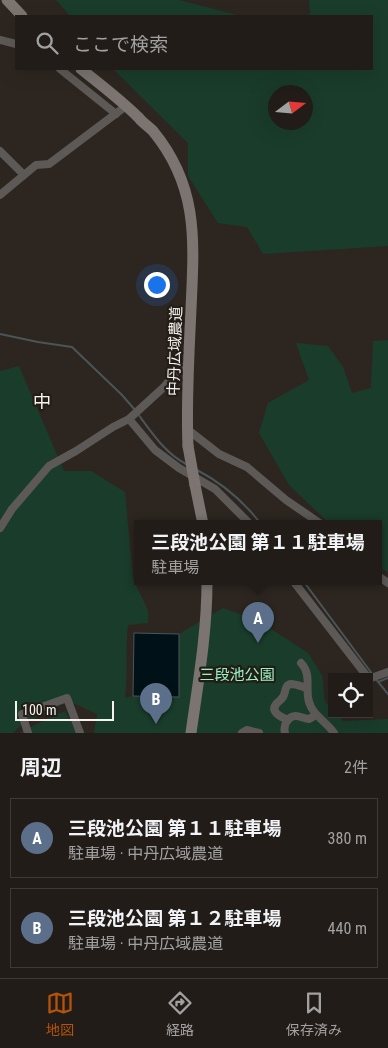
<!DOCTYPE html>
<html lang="ja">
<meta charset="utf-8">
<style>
body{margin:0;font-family:"Roboto Condensed","Noto Sans JP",sans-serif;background:#2e2925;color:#f1f3f6}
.controls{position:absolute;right:15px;bottom:15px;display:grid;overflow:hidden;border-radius:0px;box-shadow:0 5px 20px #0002}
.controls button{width:45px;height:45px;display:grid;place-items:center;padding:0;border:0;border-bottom:1px solid #3f3a37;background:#221c18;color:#f1f3f6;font:25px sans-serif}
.compass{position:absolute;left:268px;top:85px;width:45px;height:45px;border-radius:50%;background:#221c18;box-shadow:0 5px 20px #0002;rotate:74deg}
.scale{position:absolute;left:15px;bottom:12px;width:99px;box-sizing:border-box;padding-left:5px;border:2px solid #f7f2ef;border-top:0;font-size:14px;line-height:18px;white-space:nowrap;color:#f7f2ef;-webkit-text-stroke:4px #231d17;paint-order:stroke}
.you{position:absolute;left:156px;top:284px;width:18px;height:18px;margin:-12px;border:4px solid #fff;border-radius:50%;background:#1a73e8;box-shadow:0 0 0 8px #1a73e833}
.badge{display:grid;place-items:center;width:32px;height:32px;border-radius:50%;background:#b45309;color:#fff;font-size:16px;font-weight:700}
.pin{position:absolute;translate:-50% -41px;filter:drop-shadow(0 1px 2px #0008)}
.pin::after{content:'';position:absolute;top:26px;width:18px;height:15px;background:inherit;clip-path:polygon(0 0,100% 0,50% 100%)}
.popup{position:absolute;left:134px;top:520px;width:248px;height:65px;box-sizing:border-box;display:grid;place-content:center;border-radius:0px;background:#221c18;filter:drop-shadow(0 1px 4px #0005);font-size:16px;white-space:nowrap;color:#a2a1a2}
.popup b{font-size:19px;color:#f1f3f6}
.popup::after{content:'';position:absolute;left:50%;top:100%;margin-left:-10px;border:10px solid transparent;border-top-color:#221c18}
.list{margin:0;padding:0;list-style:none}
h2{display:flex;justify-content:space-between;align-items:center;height:65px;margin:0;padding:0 20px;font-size:21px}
h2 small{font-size:16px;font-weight:400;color:#a2a1a2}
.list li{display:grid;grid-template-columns:32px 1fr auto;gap:15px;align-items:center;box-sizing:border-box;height:80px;margin:0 10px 10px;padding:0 10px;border:1px solid #3f3a37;border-radius:0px}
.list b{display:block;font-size:19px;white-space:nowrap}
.list p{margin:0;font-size:16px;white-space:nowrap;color:#a2a1a2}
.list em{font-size:16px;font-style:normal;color:#a2a1a2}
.icon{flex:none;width:28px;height:28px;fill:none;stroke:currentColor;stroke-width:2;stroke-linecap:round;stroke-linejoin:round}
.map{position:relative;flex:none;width:388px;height:733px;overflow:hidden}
.search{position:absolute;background:#221c18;box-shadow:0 5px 20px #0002;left:15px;right:15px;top:15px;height:55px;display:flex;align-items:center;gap:12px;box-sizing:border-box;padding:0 18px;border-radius:0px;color:#a2a1a2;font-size:19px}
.sheet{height:245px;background:#221c18}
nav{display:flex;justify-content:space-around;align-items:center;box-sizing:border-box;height:70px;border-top:1px solid #3f3a37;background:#221c18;font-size:14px;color:#a2a1a2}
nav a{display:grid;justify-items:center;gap:2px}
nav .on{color:#b45309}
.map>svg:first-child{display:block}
</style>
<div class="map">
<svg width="388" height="733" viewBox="0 0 388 733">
<rect width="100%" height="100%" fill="#2d2620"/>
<g fill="#1a3c2b" fill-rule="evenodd">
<path d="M56,0H179L241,16H70Z"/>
<path d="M309,0H388V246L263,254L247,227L218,223L188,176V143L113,69H372V16H307L310,13ZM276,92H306V122H276Z"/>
<path d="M388,340V572L378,566V524H330L289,485L259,433L268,403L309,380L296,343L328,346L343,367L352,393L371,388L373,341Z"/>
<path d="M19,366L64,471H91L125,492L133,579L148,610V623L128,625C125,650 128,674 125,698L133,696L179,697V634L223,608L259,621L308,653L322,675L325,701L332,709V714H337L343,721L388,719V733H94L97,714L69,701L21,725L13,733H0V371Z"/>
<path d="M65,711L69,719H70L76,733H20L24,730Z"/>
</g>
<path fill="#001217" stroke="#4a5558" d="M134,633L179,634V697L133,696Z"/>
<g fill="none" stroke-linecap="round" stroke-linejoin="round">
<g stroke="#4a5558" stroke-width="2">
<path d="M0,334L38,342L72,347L122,395L135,410"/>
<path d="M138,414C152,433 165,453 186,464"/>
<path d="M197,470C222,483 244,502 261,524"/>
<path d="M304,582L373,675"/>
<path d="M375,678L388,694"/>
<path d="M378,682L388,678"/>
</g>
<g stroke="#5d5956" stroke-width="8">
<path d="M0,40L16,44"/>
<path d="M60,69L116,114"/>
<path d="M0,151L24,175"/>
<path d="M0,195L36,165L49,164L126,106"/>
<path d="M129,419L155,450L179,468L215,489L250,524"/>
<path d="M187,429L219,454L247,467L286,500L321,524"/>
<path d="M0,528L12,509L49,466L76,451L113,427L129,419L164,387L178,370L189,364"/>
<path d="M378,576L388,583"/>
<path d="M294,582L366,675L371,678L388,672"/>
<path d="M301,663C312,674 305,689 309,702C313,716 326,721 334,733"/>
<path d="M288,720C281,717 269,712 277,703C280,700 280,701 283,697C286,693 284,685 291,684C296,684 303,687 307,688"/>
<path d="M28,733L22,714L67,698L80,733"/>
<path d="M242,733L247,730L259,733"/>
<path d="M285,733C283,726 287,716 296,716C300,716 305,719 309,719L316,715"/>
</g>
<g stroke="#7b7470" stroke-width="11">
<path d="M7,0L22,16"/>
<path d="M81,69C101,85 121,100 139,118C143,123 149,127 153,131C199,187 194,241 191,309C189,354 186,400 188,446"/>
<path d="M195,485L203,524"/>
<path d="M191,733C198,683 207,633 207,582"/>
</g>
<path stroke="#7b7470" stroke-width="11" d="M188,446L195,485"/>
</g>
<g text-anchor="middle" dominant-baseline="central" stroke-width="4.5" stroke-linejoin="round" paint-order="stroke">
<g font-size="15" fill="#f7f2ef" stroke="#231d17">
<text transform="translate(175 351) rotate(-88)">中丹広域農道</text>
</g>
<g font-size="15" fill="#98f4c3" stroke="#231d17">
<text x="237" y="675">三段池公園</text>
</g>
<g font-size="18" fill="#f7f2ef" stroke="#231d17">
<text x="42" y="401">中</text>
</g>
</g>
</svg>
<div class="controls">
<button><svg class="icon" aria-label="locate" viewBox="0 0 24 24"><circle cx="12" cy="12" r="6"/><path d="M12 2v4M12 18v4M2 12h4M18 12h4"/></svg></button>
</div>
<svg class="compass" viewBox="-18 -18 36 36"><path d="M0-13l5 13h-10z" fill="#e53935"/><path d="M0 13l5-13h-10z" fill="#a2a1a2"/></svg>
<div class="scale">100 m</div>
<div class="you"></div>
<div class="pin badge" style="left:258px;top:643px;background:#5c6f8a">A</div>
<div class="popup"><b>三段池公園 第１１駐車場</b>駐車場</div>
<div class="pin badge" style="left:156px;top:724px;background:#5c6f8a">B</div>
<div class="search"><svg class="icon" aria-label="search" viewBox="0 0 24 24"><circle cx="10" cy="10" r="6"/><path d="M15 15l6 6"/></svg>ここで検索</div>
</div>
<section class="sheet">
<h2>周辺<small>2件</small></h2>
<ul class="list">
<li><span class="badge" style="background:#5c6f8a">A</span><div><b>三段池公園 第１１駐車場</b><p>駐車場 · 中丹広域農道</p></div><em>380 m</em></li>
<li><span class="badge" style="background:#5c6f8a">B</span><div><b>三段池公園 第１２駐車場</b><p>駐車場 · 中丹広域農道</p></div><em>440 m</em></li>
</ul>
</section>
<nav>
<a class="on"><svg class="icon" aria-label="map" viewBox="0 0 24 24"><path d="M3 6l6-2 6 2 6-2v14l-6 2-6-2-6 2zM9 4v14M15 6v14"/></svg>地図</a>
<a><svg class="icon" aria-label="directions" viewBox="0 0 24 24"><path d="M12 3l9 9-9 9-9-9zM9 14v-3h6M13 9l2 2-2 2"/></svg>経路</a>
<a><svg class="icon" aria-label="saved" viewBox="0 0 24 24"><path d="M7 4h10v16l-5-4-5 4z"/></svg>保存済み</a>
</nav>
